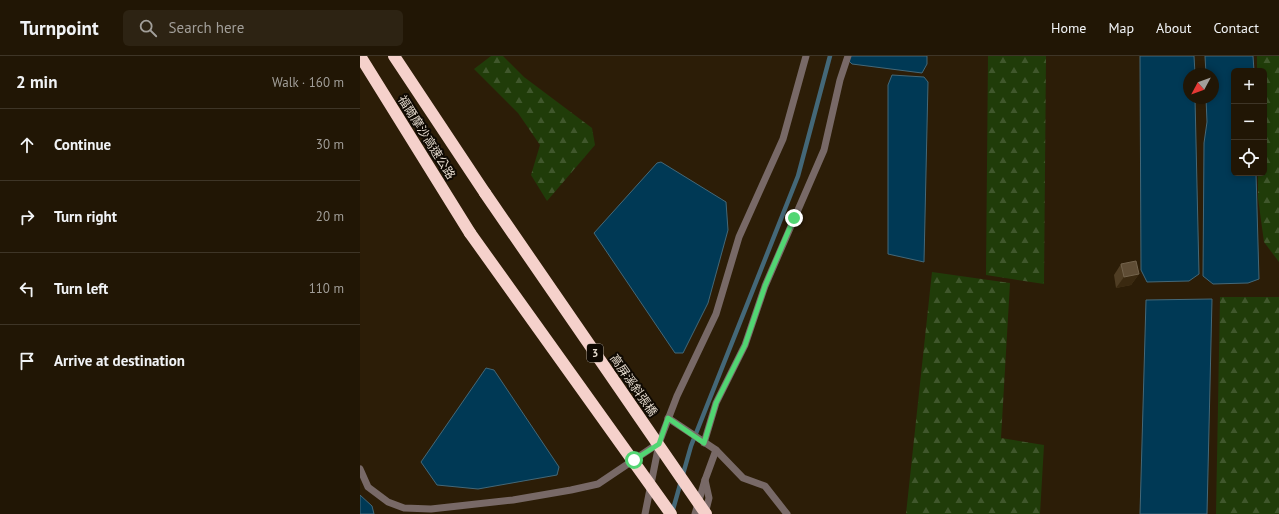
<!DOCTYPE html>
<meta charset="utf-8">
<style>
body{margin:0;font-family:"PT Sans","Noto Sans TC",sans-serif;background:#2d2313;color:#f1f3f6}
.controls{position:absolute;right:12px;top:12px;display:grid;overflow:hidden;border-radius:6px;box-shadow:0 2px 6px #0003}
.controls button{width:36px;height:36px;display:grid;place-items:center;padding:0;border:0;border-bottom:1px solid #3e3527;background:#211605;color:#f1f3f6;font:20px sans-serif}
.compass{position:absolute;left:823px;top:12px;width:36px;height:36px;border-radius:50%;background:#211605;box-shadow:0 2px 6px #0003;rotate:229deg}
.stop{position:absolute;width:12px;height:12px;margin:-9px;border:3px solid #52d673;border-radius:50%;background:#fff}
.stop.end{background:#52d673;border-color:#fff;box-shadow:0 1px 4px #0008}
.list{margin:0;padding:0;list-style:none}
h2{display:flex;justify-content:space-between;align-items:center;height:52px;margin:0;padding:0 16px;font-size:17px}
h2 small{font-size:13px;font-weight:400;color:#a29f9a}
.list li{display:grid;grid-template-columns:26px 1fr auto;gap:12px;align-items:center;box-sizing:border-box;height:72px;padding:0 16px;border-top:1px solid #3e3527}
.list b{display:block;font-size:15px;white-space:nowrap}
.list em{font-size:13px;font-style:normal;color:#a29f9a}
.icon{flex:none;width:22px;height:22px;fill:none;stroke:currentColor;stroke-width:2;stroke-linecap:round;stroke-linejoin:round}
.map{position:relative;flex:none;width:919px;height:458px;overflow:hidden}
header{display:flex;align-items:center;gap:24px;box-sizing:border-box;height:56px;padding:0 20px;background:#211605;border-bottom:1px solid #3e3527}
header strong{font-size:19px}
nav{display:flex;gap:22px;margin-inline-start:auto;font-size:14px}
.search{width:280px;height:36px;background:#2d2313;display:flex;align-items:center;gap:10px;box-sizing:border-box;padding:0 14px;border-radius:6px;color:#a29f9a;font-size:15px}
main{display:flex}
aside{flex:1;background:#211605}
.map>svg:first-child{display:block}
</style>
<header>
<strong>Turnpoint</strong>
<div class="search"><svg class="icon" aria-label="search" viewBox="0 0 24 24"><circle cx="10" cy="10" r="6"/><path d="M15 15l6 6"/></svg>Search here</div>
<nav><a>Home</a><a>Map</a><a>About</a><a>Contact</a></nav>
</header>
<main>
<aside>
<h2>2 min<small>Walk · 160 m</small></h2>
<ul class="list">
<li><svg class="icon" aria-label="ahead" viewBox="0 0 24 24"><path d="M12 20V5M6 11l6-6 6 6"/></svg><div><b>Continue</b></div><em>30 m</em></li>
<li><svg class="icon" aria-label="right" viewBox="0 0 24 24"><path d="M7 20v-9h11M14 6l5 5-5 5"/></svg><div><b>Turn right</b></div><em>20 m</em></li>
<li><svg class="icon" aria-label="left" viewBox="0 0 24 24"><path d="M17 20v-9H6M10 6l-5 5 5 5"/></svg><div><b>Turn left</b></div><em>110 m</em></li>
<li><svg class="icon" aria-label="arrive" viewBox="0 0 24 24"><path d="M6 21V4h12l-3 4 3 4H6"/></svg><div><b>Arrive at destination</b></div></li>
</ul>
</aside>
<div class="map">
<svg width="919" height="458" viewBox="0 0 919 458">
<defs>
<pattern id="forest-firs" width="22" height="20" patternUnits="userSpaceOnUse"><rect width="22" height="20" fill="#203c09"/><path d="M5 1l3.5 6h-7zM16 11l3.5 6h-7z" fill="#40572c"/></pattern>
</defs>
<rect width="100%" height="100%" fill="#2c1d07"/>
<g fill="url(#forest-firs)">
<path d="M131,0H143L164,21L232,72L235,89L187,145L171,119L180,89L158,57L114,13Z"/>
<path d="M628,0H686L684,228L626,219Z"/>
<path d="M897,0H919V206L904,186L898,142V117H904V15H897Z"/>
<path d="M572,216L650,227L641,382L684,389L680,458H546Z"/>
<path d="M860,241H919V458H856Z"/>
</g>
<g fill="#003955" stroke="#446878">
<path d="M490,0H567V8L562,17L492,8L488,4Z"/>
<path d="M780,0H834L835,18H829V42H835L839,218L829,225L787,226L781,214Z"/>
<path d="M845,0H893L894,15H874V117H896L899,223L888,227L853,228L843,220L844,87L847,66L846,42H853V18H846Z"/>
<path d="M532,19L564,21L568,26L564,206L528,198V29Z"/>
<path d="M301,106L366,146L368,174L348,247L323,297H315L234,177L297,107Z"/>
<path d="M852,243L847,458H780L786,244Z"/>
<path d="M126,312L134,314L199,411L197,419L118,433L77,429L61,406Z"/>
<path d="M0,439L12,450L14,458H0Z"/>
</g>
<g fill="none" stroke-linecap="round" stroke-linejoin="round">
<path stroke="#446878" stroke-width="4.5" d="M312,457L331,390L438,120L470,0"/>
<g stroke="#786967" stroke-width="7">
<path d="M308,362L356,394L383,422L405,430L427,458"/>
<path d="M344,387L356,347L385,289L405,230L464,94L480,24L488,0"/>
<path d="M0,413L8,431L28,446L44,452L71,453L153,444L211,434L238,428L299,387L317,340L356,258L379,181L423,83L446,0"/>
<path d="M285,458L299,388"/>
<path d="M335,458L345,424L356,394"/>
<path d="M345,458L349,442L345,424"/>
</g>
<g stroke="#f5d1cb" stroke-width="12">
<path d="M0,0L110,177"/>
<path d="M34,0L125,137"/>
</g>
<g stroke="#f5d1cb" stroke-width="12">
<path d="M125,137L346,458"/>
<path d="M110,177L311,458"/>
</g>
</g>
<path fill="#4f3d23" d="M761,208L779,218L771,229L756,232L754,219Z"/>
<path fill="#3a2910" d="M779,218L771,229L756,232L764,221Z"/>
<path fill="#5f4d35" stroke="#73634c" d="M776,205L779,218L764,221L761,208Z"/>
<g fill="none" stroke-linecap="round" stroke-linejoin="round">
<path stroke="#52d673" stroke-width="5" d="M274,404L299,388L308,362L344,387L356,347L385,289L405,230L434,162"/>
</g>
<g text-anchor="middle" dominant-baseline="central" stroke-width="4" stroke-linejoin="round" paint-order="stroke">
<rect fill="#0f0902" stroke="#a2998e" stroke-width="1" x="227" y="288" width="16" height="18" rx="3"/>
<g font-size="11" font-weight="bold" fill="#e1d7ca">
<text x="235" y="297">3</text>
</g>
<g font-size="12" fill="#e1d7ca" stroke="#0f0902">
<text transform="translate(67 81) rotate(58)">福爾摩沙高速公路</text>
<text transform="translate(274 329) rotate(55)">高屏溪斜張橋</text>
</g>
</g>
</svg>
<div class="controls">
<button>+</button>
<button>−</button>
<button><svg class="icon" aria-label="locate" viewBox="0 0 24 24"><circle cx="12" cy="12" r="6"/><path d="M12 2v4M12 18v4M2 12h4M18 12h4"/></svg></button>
</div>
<svg class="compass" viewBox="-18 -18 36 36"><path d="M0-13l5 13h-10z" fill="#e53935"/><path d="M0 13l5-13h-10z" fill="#a29f9a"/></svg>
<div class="stop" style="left:274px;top:404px"></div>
<div class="stop end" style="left:434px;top:162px"></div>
</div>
</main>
